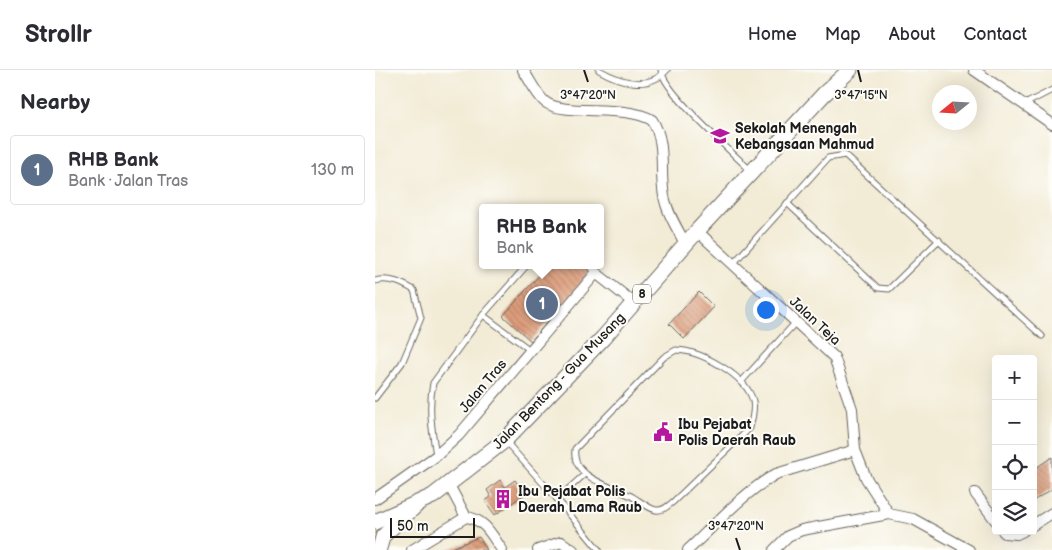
<!DOCTYPE html>
<meta charset="utf-8">
<style>
body{margin:0;font-family:"Balsamiq Sans",sans-serif;background:#f2f2f3;color:#2b2b33}
.controls{position:absolute;right:15px;bottom:15px;display:grid;overflow:hidden;border-radius:5px;box-shadow:0 5px 20px #0002}
.controls button{width:45px;height:45px;display:grid;place-items:center;padding:0;border:0;border-bottom:1px solid #e1e1e2;background:#fff;color:#2b2b33;font:25px sans-serif}
.compass{position:absolute;left:557px;top:15px;width:45px;height:45px;border-radius:50%;background:#fff;box-shadow:0 5px 20px #0002;rotate:252deg}
.scale{position:absolute;left:15px;bottom:12px;width:85px;box-sizing:border-box;padding-left:5px;border:2px solid #1c1c1c;border-top:0;font-size:14px;line-height:18px;white-space:nowrap;color:#1c1c1c;-webkit-text-stroke:4px #fdfcf7;paint-order:stroke}
.you{position:absolute;left:390px;top:239px;width:18px;height:18px;margin:-12px;border:4px solid #fff;border-radius:50%;background:#1a73e8;box-shadow:0 0 0 8px #1a73e833}
.badge{display:grid;place-items:center;width:32px;height:32px;border-radius:50%;background:#0f766e;color:#fff;font-size:16px;font-weight:700}
.pin{position:absolute;translate:-50% -50%;border:2px solid #fff;box-shadow:0 1px 5px #0006}
.popup{position:absolute;left:104px;top:134px;width:125px;height:65px;box-sizing:border-box;display:grid;place-content:center;border-radius:5px;background:#fff;filter:drop-shadow(0 1px 4px #0005);font-size:16px;white-space:nowrap;color:#7c7c81}
.popup b{font-size:19px;color:#2b2b33}
.popup::after{content:'';position:absolute;left:50%;top:100%;margin-left:-10px;border:10px solid transparent;border-top-color:#fff}
.list{margin:0;padding:0;list-style:none}
h2{display:flex;justify-content:space-between;align-items:center;height:65px;margin:0;padding:0 20px;font-size:21px}
h2 small{font-size:16px;font-weight:400;color:#7c7c81}
.list li{display:grid;grid-template-columns:32px 1fr auto;gap:15px;align-items:center;box-sizing:border-box;height:70px;margin:0 10px 10px;padding:0 10px;border:1px solid #e1e1e2;border-radius:5px}
.list b{display:block;font-size:19px;white-space:nowrap}
.list p{margin:0;font-size:16px;white-space:nowrap;color:#7c7c81}
.list em{font-size:16px;font-style:normal;color:#7c7c81}
.icon{flex:none;width:28px;height:28px;fill:none;stroke:currentColor;stroke-width:2;stroke-linecap:round;stroke-linejoin:round}
.map{position:relative;flex:none;width:677px;height:480px;overflow:hidden}
header{display:flex;align-items:center;gap:30px;box-sizing:border-box;height:70px;padding:0 25px;background:#fff;border-bottom:1px solid #e1e1e2}
header strong{font-size:24px}
nav{display:flex;gap:28px;margin-inline-start:auto;font-size:18px}
main{display:flex}
aside{flex:1;background:#fff}
.map>svg:first-child{display:block}
</style>
<header>
<strong>Strollr</strong>
<nav><a>Home</a><a>Map</a><a>About</a><a>Contact</a></nav>
</header>
<main>
<aside>
<h2>Nearby<small></small></h2>
<ul class="list">
<li><span class="badge" style="background:#5c6f8a">1</span><div><b>RHB Bank</b><p>Bank · Jalan Tras</p></div><em>130 m</em></li>
</ul>
</aside>
<div class="map">
<svg width="677" height="480" viewBox="0 0 677 480">
<defs>
<pattern id="building-back-hatch" width="6" height="6" patternUnits="userSpaceOnUse" patternTransform="scale(1.25)"><rect width="6" height="6" fill="#dc9a77"/><path d="M-1 5l2 2M0 0l6 6M5-1l2 2" fill="none" stroke="#b27d61"/></pattern>
</defs>
<rect width="100%" height="100%" fill="#fdfcf7"/>
<filter id="ink" filterUnits="userSpaceOnUse"><feTurbulence type="fractalNoise" baseFrequency=".02" numOctaves="2"/><feDisplacementMap in="SourceGraphic" scale="10" xChannelSelector="R" yChannelSelector="G"/><feConvolveMatrix kernelMatrix="1 2 1 2 8 2 1 2 1" color-interpolation-filters="sRGB"/></filter>
<filter id="wash" filterUnits="userSpaceOnUse"><feTurbulence type="fractalNoise" baseFrequency=".0096" numOctaves="4" result="noise"/><feDisplacementMap in="SourceGraphic" scale="20" xChannelSelector="R" yChannelSelector="G"/><feGaussianBlur stdDeviation="1.12" result="paint"/><feColorMatrix in="noise" values="0 0 0 0 0 0 0 0 0 0 0 0 0 0 0 0 0 1.4 0 .05"/><feComposite in="paint" operator="in"/></filter>
<g filter="url(#wash)">
<rect width="100%" height="100%" fill="#f2ebd5"/>
<g id="blocks">
<g fill="url(#building-back-hatch)">
<path d="M173,195H211L217,201L156,271L128,246Z"/>
<path d="M324,222L339,237L309,269L294,254Z"/>
<path d="M677,387V419L658,431V400Z"/>
<path d="M125,410L130,417L140,410L150,424L120,445L110,431L116,427L112,420Z"/>
<path d="M104,467L112,480H72Z"/>
</g>
</g>
</g>
<g filter="url(#ink)">
<use href="#blocks" fill-opacity="0" stroke="#67645d" stroke-width="1"/>
<g fill="none" stroke-linecap="round" stroke-linejoin="round">
<g stroke="#67645d" stroke-width="7">
<g id="service">
<path d="M224,0C245,12 273,21 292,0"/>
<path d="M286,0C289,22 357,82 376,101"/>
<path d="M650,34L677,20"/>
<path d="M412,133L503,218L514,219L564,170"/>
<path d="M214,195L221,203"/>
<path d="M357,195L453,88L470,85L667,266"/>
<path d="M0,211C14,207 27,213 39,220L46,248L27,293L0,328"/>
<path d="M108,245L155,280"/>
<path d="M301,280C326,281 371,305 378,331C380,340 377,349 375,358L298,432C293,436 288,441 281,440C272,438 263,429 254,425C235,416 196,407 200,379L289,287Z"/>
<path d="M366,312L421,252"/>
<path d="M131,372L182,429L210,404"/>
<path d="M61,385C57,361 53,337 58,313L108,245L152,195"/>
<path d="M182,429L224,480"/>
</g>
</g>
<g stroke="#67645d" stroke-width="12">
<g id="minor">
<path d="M148,0C155,10 161,24 170,32C190,47 247,33 277,50C292,74 284,100 289,126C292,143 303,160 311,175"/>
<path d="M599,0L677,54"/>
<path d="M322,161L459,287L477,339L480,380L491,408L514,444"/>
<path d="M600,423L621,451"/>
<path d="M0,429L61,386L84,365L221,203L259,233"/>
<path d="M91,447C110,449 117,466 127,480"/>
<path d="M658,455L677,443"/>
<path d="M628,461L630,463L642,464L648,461"/>
<path d="M37,480L91,447L74,415"/>
<path d="M163,480L186,472L198,480"/>
<path d="M313,480C341,454 368,423 401,404L480,380"/>
<path d="M399,480L413,466L427,460L514,444L538,449L594,480"/>
</g>
</g>
<g stroke="#67645d" stroke-width="16">
<path id="secondary" d="M4,480L8,466L41,436"/>
</g>
<g stroke="#67645d" stroke-width="17">
<path id="primary" d="M0,452L58,426L130,370L228,268L322,161L449,24L475,0"/>
</g>
<use href="#service" stroke="#fff" stroke-width="5"/>
<use href="#minor" stroke="#fff" stroke-width="10"/>
<use href="#secondary" stroke="#fff" stroke-width="14"/>
<use href="#primary" stroke="#fff" stroke-width="15"/>
</g>
</g>
<path fill="none" stroke="#1c1c1c" stroke-width="2" d="M209,0L213,12M483,0L486,12M361,468L365,480"/>
<defs>
<g id="school-bare" transform="scale(1.5)"><path d="M0-5L7-2L0 1L-7-2ZM-4 1L0 2.5L4 1V4Q0 6-4 4Z" fill="#b5179e" stroke="#fdfcf7" stroke-width="2.5" paint-order="stroke"/></g>
<g id="civic-bare" transform="scale(1.5)"><path d="M-.6-6.5H3V-4.5H.6V-3L4-1V1h2V6H-6V1h2V-1L-.6-3ZM-1.2 2.5V6h2.4V2.5Z" fill="#b5179e" stroke="#fdfcf7" stroke-width="2.5" paint-order="stroke"/></g>
<g id="building-bare" transform="scale(1.5)"><path d="M-4-6H4V6H1V3H-1V6H-4ZM-2.5-4.3h1.7v1.8h-1.7ZM.8-4.3h1.7v1.8H.8ZM-2.5-1h1.7V.8h-1.7ZM.8-1h1.7V.8H.8Z" fill="#b5179e" stroke="#fdfcf7" stroke-width="2.5" paint-order="stroke"/></g>
</defs>
<g fill-rule="evenodd">
<use href="#school-bare" x="345" y="66"/>
<use href="#civic-bare" x="288" y="362"/>
<use href="#building-bare" x="128" y="429"/>
</g>
<g text-anchor="middle" dominant-baseline="central" stroke-width="4" stroke-linejoin="round" paint-order="stroke">
<rect fill="#fdfcf7" stroke="#605f5e" stroke-width="1" x="258" y="214.5" width="18" height="19" rx="4"/>
<g font-size="12" font-weight="bold" fill="#1c1c1c">
<text x="267" y="224">8</text>
</g>
<g font-size="14" font-weight="bold" fill="#1c1c1c" stroke="#fdfcf7" text-anchor="start">
<text x="360" y="58">Sekolah Menengah<tspan x="360" dy="16">Kebangsaan Mahmud</tspan></text>
<text x="303" y="354">Ibu Pejabat<tspan x="303" dy="16">Polis Daerah Raub</tspan></text>
<text x="143" y="421">Ibu Pejabat Polis<tspan x="143" dy="16">Daerah Lama Raub</tspan></text>
</g>
<g font-size="14" fill="#1c1c1c" stroke="#fdfcf7">
<text transform="translate(440 251) rotate(43)">Jalan Teja</text>
<text transform="translate(184 311) rotate(-46)">Jalan Bentong - Gua Musang</text>
<text transform="translate(108 316) rotate(-50)">Jalan Tras</text>
</g>
</g>
<g font-size="12" text-anchor="middle" fill="#1c1c1c" stroke="#fdfcf7" stroke-width="4" stroke-linejoin="round" paint-order="stroke">
<text x="213" y="29">3°47'20"N</text>
<text x="486" y="29">3°47'15"N</text>
<text x="361" y="460">3°47'20"N</text>
</g>
</svg>
<div class="controls">
<button>+</button>
<button>−</button>
<button><svg class="icon" aria-label="locate" viewBox="0 0 24 24"><circle cx="12" cy="12" r="6"/><path d="M12 2v4M12 18v4M2 12h4M18 12h4"/></svg></button>
<button><svg class="icon" aria-label="layers" viewBox="0 0 24 24"><path d="M12 4l9 5-9 5-9-5zM3 14l9 5 9-5"/></svg></button>
</div>
<svg class="compass" viewBox="-18 -18 36 36"><path d="M0-13l5 13h-10z" fill="#e53935"/><path d="M0 13l5-13h-10z" fill="#7c7c81"/></svg>
<div class="scale">50 m</div>
<div class="you"></div>
<div class="pin badge" style="left:167px;top:234px;background:#5c6f8a">1</div>
<div class="popup"><b>RHB Bank</b>Bank</div>
</div>
</main>
